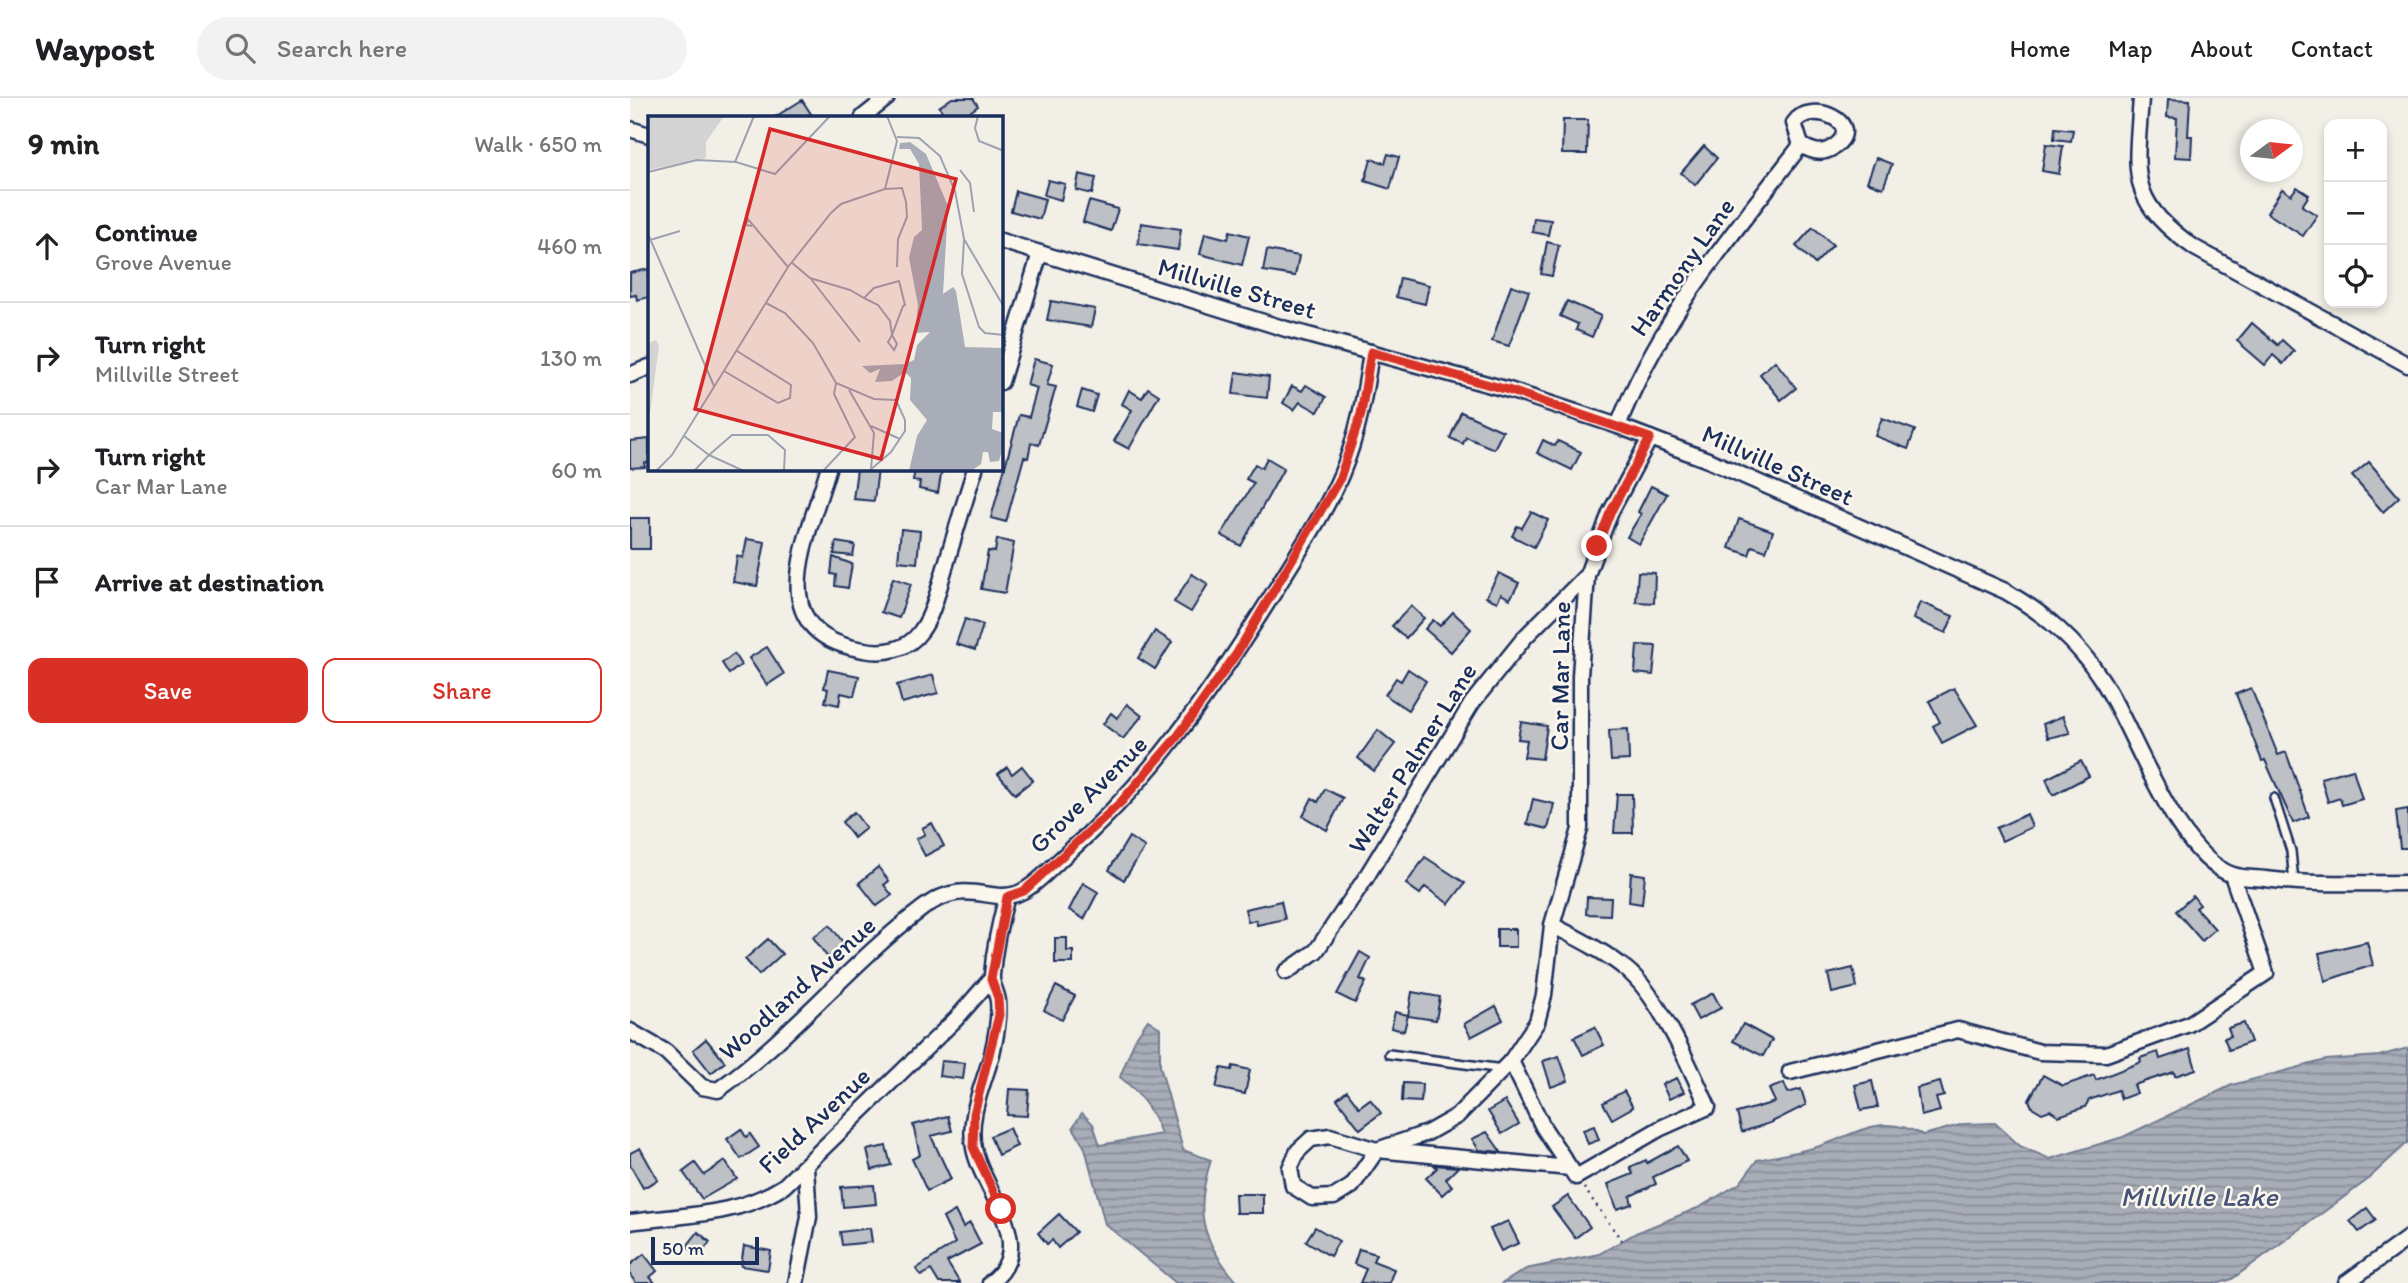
<!DOCTYPE html>
<meta charset="utf-8">
<style>
body{margin:0;font-family:Itim,sans-serif;background:#f2f2f2;color:#202124}
.controls{position:absolute;right:21px;top:21px;display:grid;overflow:hidden;border-radius:14px;box-shadow:0 4px 10px #0003}
.controls button{width:63px;height:63px;display:grid;place-items:center;padding:0;border:0;border-bottom:2px solid #e0e0e0;background:#fff;color:#202124;font:35px sans-serif}
.compass{position:absolute;left:1610px;top:21px;width:63px;height:63px;border-radius:50%;background:#fff;box-shadow:0 4px 10px #0003;rotate:75deg}
.scale{position:absolute;left:21px;bottom:18px;width:108px;box-sizing:border-box;padding-left:7px;border:4px solid #1b2f5e;border-top:0;font-size:19px;line-height:24px;white-space:nowrap;color:#1b2f5e;-webkit-text-stroke:5px #fbf7ec;paint-order:stroke}
.stop{position:absolute;width:21px;height:21px;margin:-16px;border:5px solid #d93025;border-radius:50%;background:#fff}
.stop.end{background:#d93025;border-color:#fff;box-shadow:0 2px 7px #0008}
.list{margin:0;padding:0;list-style:none}
h2{display:flex;justify-content:space-between;align-items:center;height:91px;margin:0;padding:0 28px;font-size:30px}
h2 small{font-size:23px;font-weight:400;color:#757577}
.list li{display:grid;grid-template-columns:46px 1fr auto;gap:21px;align-items:center;box-sizing:border-box;height:112px;padding:0 28px;border-top:2px solid #e0e0e0}
.list b{display:block;font-size:26px;white-space:nowrap}
.list p{margin:0;font-size:23px;white-space:nowrap;color:#757577}
.list em{font-size:23px;font-style:normal;color:#757577}
.actions{display:flex;gap:14px;padding:21px 28px}
.actions a{flex:1;padding:16px 0;border:2px solid #d93025;border-radius:14px;text-align:center;font-size:24px;color:#d93025}
.actions .main{background:#d93025;color:#fff}
.icon{flex:none;width:38px;height:38px;fill:none;stroke:currentColor;stroke-width:2;stroke-linecap:round;stroke-linejoin:round}
.map{position:relative;flex:none;width:1778px;height:1185px;overflow:hidden}
header{display:flex;align-items:center;gap:42px;box-sizing:border-box;height:98px;padding:0 35px;background:#fff;border-bottom:2px solid #e0e0e0}
header strong{font-size:33px}
nav{display:flex;gap:38px;margin-inline-start:auto;font-size:24px}
.search{width:490px;height:63px;background:#f2f2f2;display:flex;align-items:center;gap:18px;box-sizing:border-box;padding:0 24px;border-radius:38px;color:#757577;font-size:26px}
main{display:flex}
aside{flex:1;background:#fff}
.map>svg:first-child{display:block}
</style>
<header>
<strong>Waypost</strong>
<div class="search"><svg class="icon" aria-label="search" viewBox="0 0 24 24"><circle cx="10" cy="10" r="6"/><path d="M15 15l6 6"/></svg>Search here</div>
<nav><a>Home</a><a>Map</a><a>About</a><a>Contact</a></nav>
</header>
<main>
<aside>
<h2>9 min<small>Walk · 650 m</small></h2>
<ul class="list">
<li><svg class="icon" aria-label="ahead" viewBox="0 0 24 24"><path d="M12 20V5M6 11l6-6 6 6"/></svg><div><b>Continue</b><p>Grove Avenue</p></div><em>460 m</em></li>
<li><svg class="icon" aria-label="right" viewBox="0 0 24 24"><path d="M7 20v-9h11M14 6l5 5-5 5"/></svg><div><b>Turn right</b><p>Millville Street</p></div><em>130 m</em></li>
<li><svg class="icon" aria-label="right" viewBox="0 0 24 24"><path d="M7 20v-9h11M14 6l5 5-5 5"/></svg><div><b>Turn right</b><p>Car Mar Lane</p></div><em>60 m</em></li>
<li><svg class="icon" aria-label="arrive" viewBox="0 0 24 24"><path d="M6 21V4h12l-3 4 3 4H6"/></svg><div><b>Arrive at destination</b></div></li>
</ul>
<div class="actions"><a class="main">Save</a><a>Share</a></div>
</aside>
<div class="map">
<svg width="1778" height="1185" viewBox="0 0 1778 1185">
<defs>
<pattern id="water-rules" width="6" height="5" patternUnits="userSpaceOnUse" patternTransform="scale(1.75)"><rect width="6" height="5" fill="#a9adb7"/><path d="M0 2.5h6" fill="none" stroke="#898d98"/></pattern>
</defs>
<rect width="100%" height="100%" fill="#f2efe6"/>
<filter id="ink" filterUnits="userSpaceOnUse"><feTurbulence type="fractalNoise" baseFrequency=".0143" numOctaves="2"/><feDisplacementMap in="SourceGraphic" scale="14" xChannelSelector="R" yChannelSelector="G"/><feConvolveMatrix kernelMatrix="1 2 1 2 8 2 1 2 1" color-interpolation-filters="sRGB"/></filter>
<g filter="url(#ink)">
<g fill="url(#water-rules)" stroke="#707b93" stroke-width="2">
<path d="M518,922L530,930V968L553,1052L581,1062C564,1114 571,1143 608,1185H546L475,1126L455,1050L443,1029L452,1015L463,1026L470,1047L531,1036C523,1012 510,995 490,979L505,941Z"/>
<path d="M1778,950V1044L1736,1083L1602,1181L1590,1185H873L896,1171L969,1156L1006,1135L1070,1109L1110,1085L1127,1062C1149,1057 1174,1054 1196,1046C1233,1032 1254,1016 1293,1037L1334,1026L1365,1025L1390,1048L1420,1061L1493,1039L1602,987L1696,962L1749,958Z"/>
</g>
<g fill="#bdc0c4" stroke="#1b2f5e" stroke-width="2">
<path d="M322,0H343L348,8L333,19H317L309,9Z"/>
<path d="M1538,1L1560,2L1558,38H1562L1561,60L1545,59L1547,20L1537,19Z"/>
<path d="M172,2L183,19H145Z"/>
<path d="M933,22H958L957,56H932Z"/>
<path d="M1425,30L1443,32L1441,43L1424,41Z"/>
<path d="M1416,46L1433,48L1429,76L1412,73Z"/>
<path d="M1074,48L1087,60L1065,87L1051,75Z"/>
<path d="M758,56L769,59L760,91L735,83L741,61L755,65Z"/>
<path d="M1246,60L1262,66L1253,90L1237,84Z"/>
<path d="M449,76L466,80L462,96L446,92Z"/>
<path d="M418,82L435,86L431,102L414,97Z"/>
<path d="M1667,89L1679,97L1672,108L1687,117L1673,138L1637,115L1652,91L1661,97Z"/>
<path d="M386,93L415,101L410,121L381,113Z"/>
<path d="M459,103L488,111L481,133L453,124Z"/>
<path d="M904,120L921,122L918,137L902,134Z"/>
<path d="M511,125L551,131L548,152L508,146Z"/>
<path d="M1183,129L1203,147L1185,166L1166,148Z"/>
<path d="M600,133L619,138L612,167L570,156L575,135L598,141Z"/>
<path d="M917,144L929,147L922,178L911,176Z"/>
<path d="M637,152L669,158L665,178L633,173Z"/>
<path d="M19,171V199L7,202L6,197L0,198V175Z"/>
<path d="M770,180L799,187L795,206L766,199Z"/>
<path d="M881,187L899,193L879,248L862,243Z"/>
<path d="M421,203L465,211L461,229L417,222Z"/>
<path d="M937,203L971,218L962,239L946,232L948,226L930,218Z"/>
<path d="M1622,225L1648,247L1652,242L1664,253L1653,266L1643,257L1635,267L1607,243Z"/>
<path d="M404,261L423,266L417,287L426,289L409,347L401,345L398,360L394,359L376,424L361,420L389,317L399,319L407,290L397,287Z"/>
<path d="M1145,263L1166,290L1151,302L1130,276Z"/>
<path d="M606,274L639,279L637,300L603,296Z"/>
<path d="M676,287L696,299L688,314L670,304L664,312L653,305L662,288L672,293Z"/>
<path d="M518,290L529,297L499,351L484,343L502,312L492,306L499,292L512,300Z"/>
<path d="M452,292L467,297L462,314L447,309Z"/>
<path d="M831,314L873,333L864,351L836,339L833,346L820,340Z"/>
<path d="M1252,320L1285,332L1278,351L1245,338Z"/>
<path d="M19,341V364L15,365V369L0,370V343Z"/>
<path d="M913,342L925,348L928,343L951,354L942,372L907,355Z"/>
<path d="M637,360L654,370L611,448L591,437L624,385L616,381L625,366L632,370Z"/>
<path d="M1739,364L1769,399L1753,414L1722,378Z"/>
<path d="M227,371H248L244,403L223,401Z"/>
<path d="M285,371H312L308,395L289,391L290,384L283,383Z"/>
<path d="M1021,388L1037,396L1009,446L997,439L1011,416L1008,414Z"/>
<path d="M901,414L918,422L904,449L882,438L887,428L892,430Z"/>
<rect x="0" y="420" width="20" height="31"/>
<path d="M1109,421L1143,433L1136,453L1122,448L1119,457L1099,450Z"/>
<path d="M271,431L290,433L287,465L268,463Z"/>
<path d="M117,441L135,444L127,488L103,484L107,458L113,460Z"/>
<path d="M367,441L384,445L375,495L351,491L358,453L365,454Z"/>
<path d="M206,444L225,447L223,458L204,456Z"/>
<path d="M203,459L222,466L218,490L205,488L206,477L201,476Z"/>
<path d="M1008,474L1025,475L1024,505L1006,504Z"/>
<path d="M869,475L889,485L880,501L871,496L867,504L856,499Z"/>
<path d="M562,476L578,486L561,514L544,504Z"/>
<path d="M263,480L281,486L269,520L251,514Z"/>
<path d="M1290,504L1323,518L1316,535L1283,521Z"/>
<path d="M781,508L794,520L776,540L762,528Z"/>
<path d="M823,514L841,531L821,554L795,531L803,522L810,528Z"/>
<path d="M335,521L353,527L345,552L326,546Z"/>
<path d="M525,533L542,544L525,571L508,560Z"/>
<path d="M1007,547L1026,548L1023,577L1005,575Z"/>
<path d="M137,549L154,576L137,587L119,560Z"/>
<path d="M104,556L111,567L99,576L92,565Z"/>
<path d="M778,571L796,583L778,612L755,597L766,580L771,583Z"/>
<path d="M198,572L229,578L224,598L211,595L209,607L195,604L198,591L194,590Z"/>
<path d="M303,577L308,595L272,605L267,587Z"/>
<path d="M1324,590L1347,627L1312,645L1303,628L1310,624L1299,603Z"/>
<path d="M1621,590L1648,657L1656,654L1679,719L1663,725L1635,662L1632,663L1606,596Z"/>
<path d="M497,606L512,618L493,641L473,626L481,615L487,620Z"/>
<path d="M1433,618L1440,635L1418,640L1413,626Z"/>
<path d="M891,624L917,628L912,661L894,659L897,642L888,641Z"/>
<path d="M998,631L999,662L981,663L979,632Z"/>
<path d="M748,632L765,646L744,673L728,660Z"/>
<path d="M1451,663L1459,678L1423,697L1416,681Z"/>
<path d="M392,668L403,682L385,696L368,676L377,669L382,676Z"/>
<path d="M1723,671L1732,701L1712,707L1710,700L1698,704L1691,680Z"/>
<path d="M695,691L713,700L697,732L673,718L682,700L688,704Z"/>
<path d="M987,696H1002L1003,735H984Z"/>
<path d="M903,701L924,706L918,731L897,726Z"/>
<path d="M1778,711V750H1770L1766,713Z"/>
<path d="M224,714L236,730L224,740L212,724Z"/>
<path d="M1397,716L1402,729L1372,743L1366,730Z"/>
<path d="M302,725L314,748L295,758L286,741L295,736L292,730Z"/>
<path d="M499,739L515,749L494,782L479,772Z"/>
<path d="M795,759L835,785L819,806L795,789L790,796L776,786Z"/>
<path d="M248,769L259,783L254,787L262,797L247,808L229,785Z"/>
<path d="M1001,775L1015,777L1012,806L999,804Z"/>
<path d="M453,785L468,794L454,821L439,812Z"/>
<path d="M1563,798L1570,807L1566,810L1585,831L1572,843L1546,813Z"/>
<path d="M957,799L981,800L980,817L956,816Z"/>
<path d="M651,803L655,821L627,827L626,822L618,824L615,811Z"/>
<path d="M200,827L215,847L198,860L183,839Z"/>
<rect x="867" y="831" width="19" height="18"/>
<path d="M425,840H437V853H443V865H425Z"/>
<path d="M138,841L152,856L129,877L115,861Z"/>
<path d="M1737,844L1743,867L1695,883L1689,855Z"/>
<path d="M730,854L740,860L730,881L736,884L725,905L707,896Z"/>
<path d="M1223,870L1227,889L1202,895L1198,876Z"/>
<path d="M426,888L445,898L432,922L414,912Z"/>
<path d="M782,894L810,899L806,922L778,918Z"/>
<path d="M1083,895L1091,910L1068,922L1060,907Z"/>
<path d="M866,908L873,922L841,939L834,926Z"/>
<path d="M765,914L778,917L774,933L761,930Z"/>
<path d="M1614,925L1621,944L1599,952L1594,940L1601,938L1598,930Z"/>
<path d="M1113,926L1142,942L1133,958L1103,943Z"/>
<path d="M965,929L974,947L953,957L944,939Z"/>
<path d="M76,941L95,964L81,975L63,952Z"/>
<path d="M1560,951L1566,971L1545,978L1544,974L1504,987L1507,995L1491,1001L1488,992L1459,1002L1455,1009L1429,1018L1420,1012L1412,1015L1402,1009L1399,1002L1413,977L1433,988L1464,977L1466,982L1511,964L1510,960L1528,954L1530,961Z"/>
<path d="M929,958L938,983L921,989L913,963Z"/>
<path d="M311,963L335,965L333,981L309,978Z"/>
<path d="M603,968L620,972L615,996L586,990L591,970L602,972Z"/>
<path d="M1047,980L1054,994L1039,1001L1032,986Z"/>
<path d="M1242,983L1248,1009L1231,1012L1225,987Z"/>
<path d="M1310,984L1314,998L1306,1000L1310,1013L1291,1018L1287,990Z"/>
<path d="M773,985L792,986L791,1004L772,1003Z"/>
<path d="M1154,985L1158,995L1171,991L1176,1007L1140,1025L1112,1034L1107,1015L1145,1004L1139,991Z"/>
<path d="M379,991L399,992L397,1018L377,1017Z"/>
<path d="M717,993L729,1009L740,1001L751,1015L730,1031L707,1001Z"/>
<path d="M994,993L1003,1009L982,1021L973,1005Z"/>
<path d="M875,1003L889,1026L872,1036L858,1013Z"/>
<path d="M318,1018L322,1033L301,1038L321,1081L297,1093L282,1061L290,1057L283,1027Z"/>
<path d="M964,1028L969,1042L958,1046L953,1032Z"/>
<path d="M379,1030L387,1048L368,1057L360,1038Z"/>
<path d="M111,1031L116,1039L120,1036L129,1049L111,1061L97,1041Z"/>
<path d="M857,1034L871,1054L849,1052L842,1041Z"/>
<path d="M256,1048L261,1067L242,1072L237,1052Z"/>
<path d="M1048,1048L1057,1063L1023,1079L1026,1086L1000,1098L1002,1106L987,1111L978,1086L1003,1076L1000,1069L1016,1062L1017,1065Z"/>
<path d="M10,1050L28,1082L13,1090L0,1067V1055Z"/>
<path d="M95,1063L107,1081L72,1101L53,1074L65,1065L74,1077Z"/>
<path d="M804,1067L828,1069L816,1081L822,1088L812,1097L796,1080L807,1070Z"/>
<path d="M244,1087L246,1106L213,1109L211,1089Z"/>
<path d="M605,1096H633V1115H606Z"/>
<path d="M938,1098L960,1129L945,1140L922,1109Z"/>
<path d="M1737,1110L1746,1122L1729,1134L1720,1123Z"/>
<path d="M325,1113L333,1129L340,1125L351,1146L317,1164L330,1185H309L301,1172L291,1178L286,1171L325,1145L313,1120Z"/>
<path d="M429,1116L446,1134L428,1150L422,1142L417,1146L408,1135Z"/>
<path d="M878,1123L889,1145L871,1153L860,1131Z"/>
<path d="M685,1129L709,1143L700,1158L676,1143Z"/>
<path d="M240,1130L242,1144L212,1147L210,1134Z"/>
<path d="M68,1134L80,1144L69,1158L57,1148Z"/>
<path d="M114,1148L141,1153L138,1172L111,1168Z"/>
<path d="M729,1151L746,1156L743,1163L764,1171L759,1185H730L736,1171L724,1166Z"/>
<path d="M14,1156L27,1173L20,1179L25,1185H6L0,1177V1167Z"/>
</g>
<g fill="none" stroke-linecap="round" stroke-linejoin="round">
<g stroke="#1b2f5e" stroke-width="12">
<g id="service">
<path d="M1644,700L1661,753L1664,784"/>
<path d="M759,956L873,971"/>
</g>
</g>
<g stroke="#1b2f5e" stroke-width="19">
<g id="minor">
<path d="M1511,0C1506,76 1496,102 1565,150L1778,267"/>
<path d="M233,19L257,0"/>
<path d="M0,31L19,37"/>
<path d="M371,143L656,231L879,292L988,328L1078,362L1375,493C1415,516 1447,543 1472,582C1505,632 1545,758 1603,777C1612,780 1625,780 1635,781C1682,787 1730,785 1778,785"/>
<path d="M0,277L19,269"/>
<path d="M371,284L410,155"/>
<path d="M988,328C1030,219 1101,139 1171,47C1181,53 1191,57 1202,50C1239,26 1180,0 1164,25L1171,47"/>
<path d="M198,371C179,439 127,535 234,552C255,556 278,552 291,533C303,517 308,492 314,473C324,439 334,405 345,371"/>
<path d="M922,827C947,840 974,853 996,871C1029,897 1061,971 1078,1009L1031,1030L946,1079L940,1070L747,1052L700,1038L681,1041L668,1053L660,1070L663,1088L682,1100L704,1099L722,1088L747,1052L797,1035L827,1018L881,963L907,924L914,897L922,827L950,731V578L957,477L980,415L1020,340"/>
<path d="M656,874L686,853L735,781L842,605L895,539L957,477"/>
<path d="M0,933L36,954L72,989L88,992C162,939 220,865 293,810C338,776 362,810 393,793C407,786 421,770 433,759C521,683 585,589 646,491C668,454 694,417 711,377C728,337 735,296 741,254"/>
<path d="M881,963L913,1029L940,1070"/>
<path d="M1160,974L1328,932L1410,954L1476,956L1559,926L1636,875L1602,777"/>
<path d="M0,1124C53,1117 108,1118 154,1088L326,921L361,881"/>
<path d="M166,1185L179,1119L176,1069"/>
<path d="M360,1185C410,1148 352,1093 344,1050C337,1019 354,985 362,956C366,939 370,920 368,903C367,894 361,886 362,877C364,851 370,823 377,798"/>
<path d="M1716,1185L1778,1140"/>
</g>
</g>
<path stroke="#1b2f5e" stroke-width="2.5" stroke-dasharray="2 5" stroke-linecap="butt" d="M954,1090L992,1143"/>
<use href="#service" stroke="#fbf7ec" stroke-width="7"/>
<use href="#minor" stroke="#fbf7ec" stroke-width="14"/>
</g>
</g>
<g fill="none" stroke-linecap="round" stroke-linejoin="round" filter="url(#ink)">
<path stroke="#d93025" stroke-width="9" d="M371,1111L343,1049L344,1016L369,917L368,900L361,881L377,799L394,793L491,704L547,639L607,555L710,380L731,316L741,254L878,292L1020,340L980,415L967,448"/>
</g>
<g text-anchor="middle" dominant-baseline="central" stroke-width="5" stroke-linejoin="round" paint-order="stroke">
<g font-size="26" fill="#1b2f5e" stroke="#fbf7ec">
<text transform="translate(1052 169) rotate(-55)">Harmony Lane</text>
<text transform="translate(607 190) rotate(16)">Millville Street</text>
<text transform="translate(1148 367) rotate(24)">Millville Street</text>
<text transform="translate(930 578) rotate(-89)">Car Mar Lane</text>
<text transform="translate(782 660) rotate(-58)">Walter Palmer Lane</text>
<text transform="translate(458 696) rotate(-45)">Grove Avenue</text>
<text transform="translate(167 890) rotate(-42)">Woodland Avenue</text>
<text transform="translate(184 1022) rotate(-43)">Field Avenue</text>
</g>
<g font-size="28" font-style="italic" fill="#465579" stroke="#fbf7ec">
<text x="1569" y="1098">Millville Lake</text>
</g>
</g>
<g transform="translate(18 18)">
<rect width="355" height="355" fill="#f2efe6"/>
<path d="M8,224L11,230L0,312V227Z" fill="#d2d3d2"/>
<path d="M0,0H76L58,26V42L0,54Z" fill="#d2d3d2"/>
<path d="M262,26L278,38L300,90L295,178L305,171L308,175L317,231L355,232V296H345L344,313L355,317V331L351,345L342,346L340,336H335L333,348L323,355H261L269,320L279,304L262,284L263,262L257,256L244,265L227,266L232,253L222,257L214,250L257,248L266,244L269,229L282,216L267,217L270,189L261,142L266,121L274,114L271,48L262,33H251L252,27Z" fill="#a9adb7"/>
<path fill="none" stroke="#9ca2b0" stroke-width="2" d="M330,0L327,12L331,25L356,35M249,21L271,22L292,40L307,75L316,123L356,191M87,46L106,0M312,54L322,67L326,96M0,56L49,44L88,46L127,58L182,0M237,73L254,72L258,86L259,101L250,123L249,151M104,110L98,109L100,103L140,151M0,118L66,270M316,123L314,158L331,211L337,217L356,219M2,124L32,115M143,146L162,162L202,174L216,182L230,189L242,205L244,219L249,228L246,234L240,226L244,219L255,190L257,189L251,165L226,172L216,182M163,163L212,226M118,187L137,197L165,227L188,267L226,283L248,284L257,304V315L243,336L221,355M76,255L130,287L142,282L143,269L89,235M201,274L226,317L223,353M223,310L252,323M36,320L61,339L84,319H120L137,334L136,355M8,355L24,339L140,151L183,97L193,88L237,73L249,25L239,0M46,355L61,339L96,355M175,355L207,321L186,278L188,267"/>
<path fill="#d62828" fill-opacity="0.15" stroke="#d62828" stroke-width="3.5" d="M122,13L308,63L233,343L47,293Z"/>
<rect width="355" height="355" fill="none" stroke="#1b2f5e" stroke-width="3.5"/>
</g>
</svg>
<div class="controls">
<button>+</button>
<button>−</button>
<button><svg class="icon" aria-label="locate" viewBox="0 0 24 24"><circle cx="12" cy="12" r="6"/><path d="M12 2v4M12 18v4M2 12h4M18 12h4"/></svg></button>
</div>
<svg class="compass" viewBox="-18 -18 36 36"><path d="M0-13l5 13h-10z" fill="#e53935"/><path d="M0 13l5-13h-10z" fill="#757577"/></svg>
<div class="scale">50 m</div>
<div class="stop" style="left:371px;top:1111px"></div>
<div class="stop end" style="left:967px;top:448px"></div>
</div>
</main>
